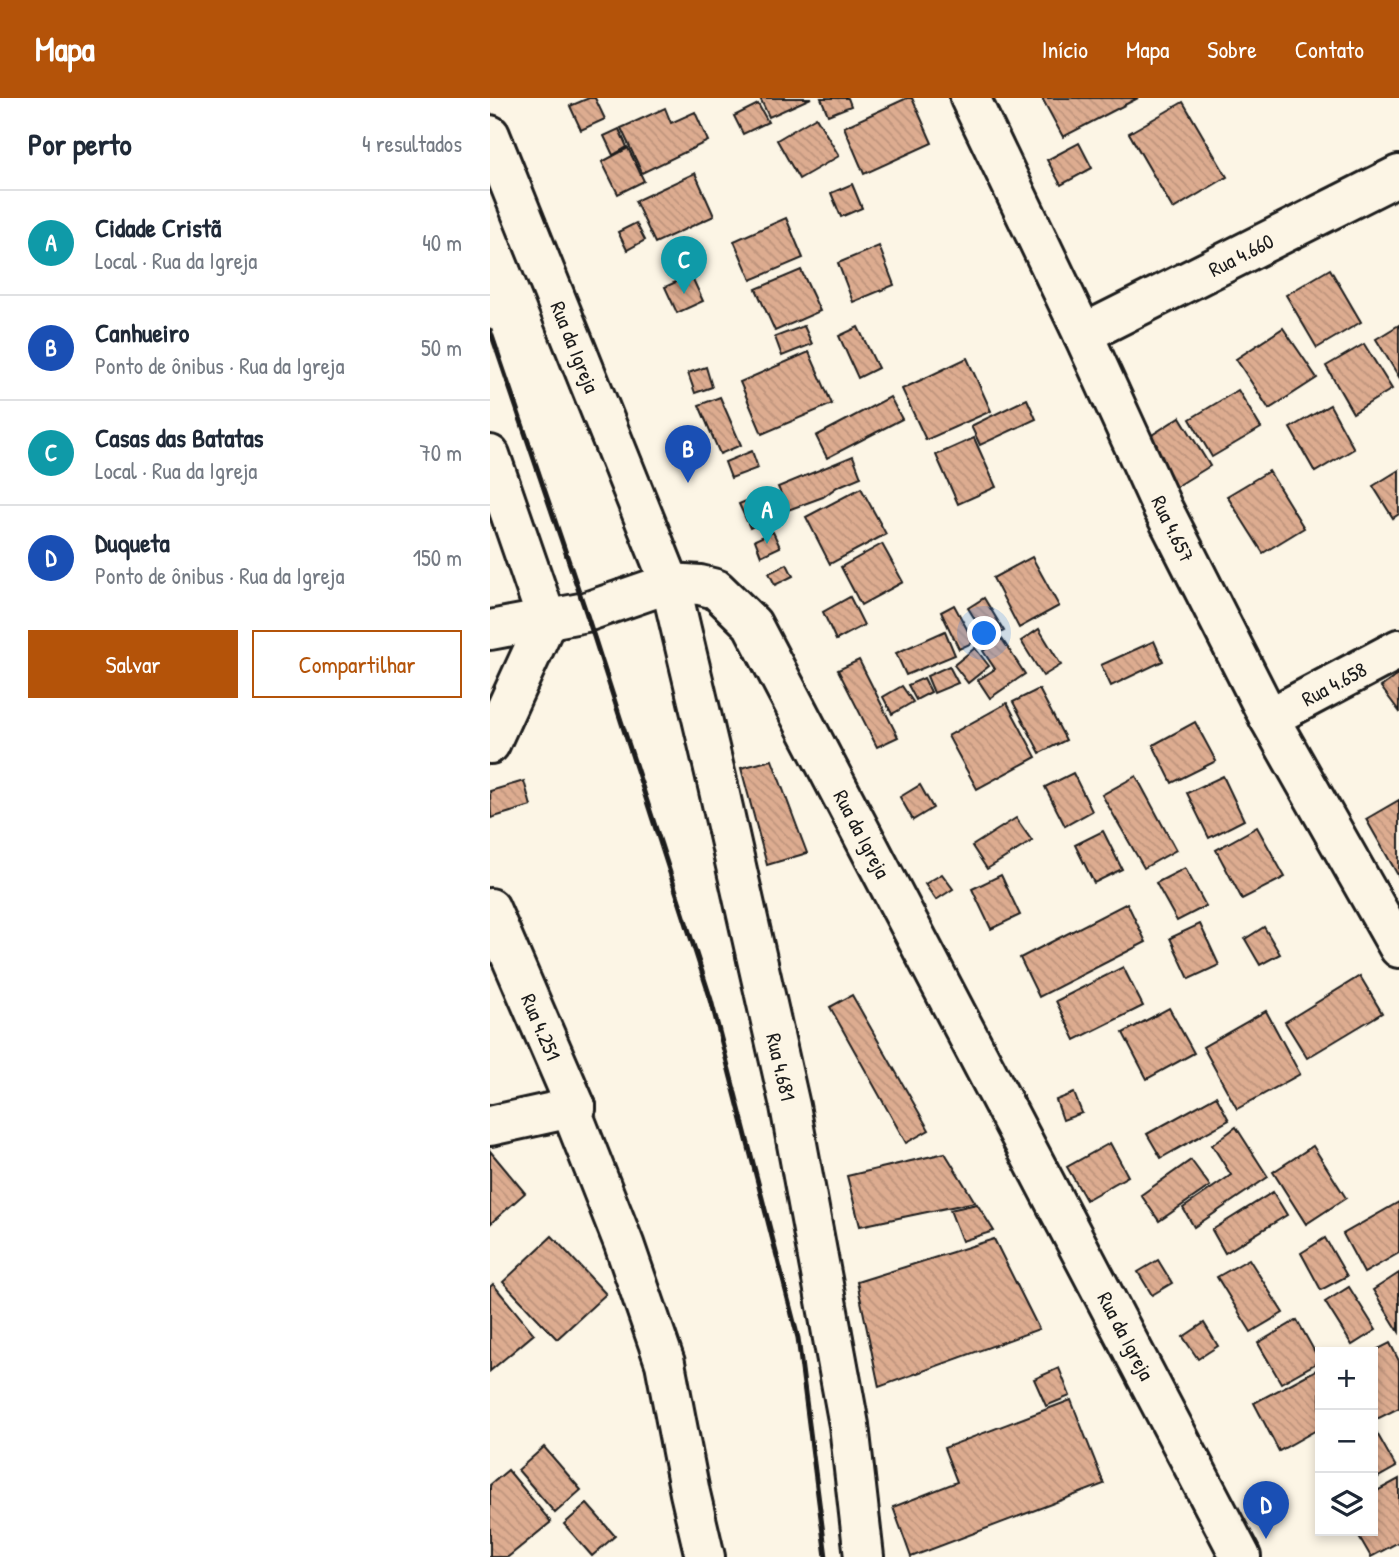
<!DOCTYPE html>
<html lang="pt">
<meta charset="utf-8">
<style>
body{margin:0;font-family:"Patrick Hand",sans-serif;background:#f6f6f7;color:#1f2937}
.controls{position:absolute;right:21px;bottom:21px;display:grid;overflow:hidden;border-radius:0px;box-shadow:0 4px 10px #0003}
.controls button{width:63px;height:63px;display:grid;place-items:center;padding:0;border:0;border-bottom:2px solid #e0e1e3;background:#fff;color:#1f2937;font:35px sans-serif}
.you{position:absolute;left:495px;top:536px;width:24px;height:24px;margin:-18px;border:5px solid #fff;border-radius:50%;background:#1a73e8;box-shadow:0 0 0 10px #1a73e833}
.badge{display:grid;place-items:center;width:46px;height:46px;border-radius:50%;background:#b45309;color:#fff;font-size:23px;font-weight:700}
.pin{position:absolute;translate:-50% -58px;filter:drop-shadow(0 2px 4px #0008)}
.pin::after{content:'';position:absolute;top:37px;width:24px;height:21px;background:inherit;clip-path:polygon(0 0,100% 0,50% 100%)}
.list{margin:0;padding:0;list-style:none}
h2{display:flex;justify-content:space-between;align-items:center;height:91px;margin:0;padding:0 28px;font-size:30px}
h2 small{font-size:23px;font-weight:400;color:#747a83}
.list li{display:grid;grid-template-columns:46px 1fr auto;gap:21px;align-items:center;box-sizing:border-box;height:105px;padding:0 28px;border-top:2px solid #e0e1e3}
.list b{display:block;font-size:26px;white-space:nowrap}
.list p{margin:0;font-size:23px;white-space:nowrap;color:#747a83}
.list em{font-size:23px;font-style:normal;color:#747a83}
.actions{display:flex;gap:14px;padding:21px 28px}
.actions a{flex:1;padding:16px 0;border:2px solid #b45309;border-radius:0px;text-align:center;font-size:24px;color:#b45309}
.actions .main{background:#b45309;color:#fff}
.icon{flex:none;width:38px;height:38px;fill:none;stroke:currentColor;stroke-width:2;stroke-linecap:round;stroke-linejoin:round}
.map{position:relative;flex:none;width:909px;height:1459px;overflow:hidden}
header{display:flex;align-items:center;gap:42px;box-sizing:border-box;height:98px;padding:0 35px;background:#b45309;color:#fff}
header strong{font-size:33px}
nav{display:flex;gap:38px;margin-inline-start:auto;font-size:24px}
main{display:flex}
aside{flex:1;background:#fff}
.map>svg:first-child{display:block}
</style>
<header>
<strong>Mapa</strong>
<nav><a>Início</a><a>Mapa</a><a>Sobre</a><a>Contato</a></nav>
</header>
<main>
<aside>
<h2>Por perto<small>4 resultados</small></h2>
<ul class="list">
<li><span class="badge" style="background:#0f9aa8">A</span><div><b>Cidade Cristã</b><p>Local · Rua da Igreja</p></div><em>40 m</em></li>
<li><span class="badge" style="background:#1a4fb4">B</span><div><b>Canhueiro</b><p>Ponto de ônibus · Rua da Igreja</p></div><em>50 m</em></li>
<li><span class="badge" style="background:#0f9aa8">C</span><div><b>Casas das Batatas</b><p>Local · Rua da Igreja</p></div><em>70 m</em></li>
<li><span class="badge" style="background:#1a4fb4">D</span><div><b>Duqueta</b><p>Ponto de ônibus · Rua da Igreja</p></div><em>150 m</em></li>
</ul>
<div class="actions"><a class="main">Salvar</a><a>Compartilhar</a></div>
</aside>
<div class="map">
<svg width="909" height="1459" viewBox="0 0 909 1459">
<defs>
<pattern id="building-back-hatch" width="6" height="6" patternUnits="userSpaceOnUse" patternTransform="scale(1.75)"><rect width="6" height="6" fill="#ddac90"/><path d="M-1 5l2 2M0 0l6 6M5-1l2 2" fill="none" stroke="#bd937c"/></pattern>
</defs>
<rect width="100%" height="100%" fill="#fcf5e5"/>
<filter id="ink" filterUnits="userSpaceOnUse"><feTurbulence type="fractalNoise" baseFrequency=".0143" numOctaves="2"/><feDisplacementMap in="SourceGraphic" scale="14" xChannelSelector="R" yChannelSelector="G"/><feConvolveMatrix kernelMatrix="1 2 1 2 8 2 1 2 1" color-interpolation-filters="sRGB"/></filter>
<g filter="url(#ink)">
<g fill="url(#building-back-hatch)" stroke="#1c1c1c" stroke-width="2">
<path d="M99,0H105L115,21L91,32L80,8Z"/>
<path d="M270,0H321L279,19Z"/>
<path d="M331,0H358L361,8L338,17Z"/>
<path d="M417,0H422L442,45L374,76L354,29Z"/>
<path d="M552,0H648L573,39Z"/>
<path d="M693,4L737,79L683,111L639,35Z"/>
<path d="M268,6L278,24L253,36L244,18Z"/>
<path d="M175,10L181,25L205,14L218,43L152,75L131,30Z"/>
<path d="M326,19L349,58L309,81L287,42Z"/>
<path d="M129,31L137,49L123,57L114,38Z"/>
<path d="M589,45L602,70L571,87L557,62Z"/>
<path d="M138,50L154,83L128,96L112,64Z"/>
<path d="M205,75L224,118L165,145L145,103Z"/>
<path d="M362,86L372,110L351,119L341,95Z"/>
<path d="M296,120L313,160L261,182L244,143Z"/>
<path d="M146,125L155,142L137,152L128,134Z"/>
<path d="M389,148L404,187L363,204L348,165Z"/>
<path d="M840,171L871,224L827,250L796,197Z"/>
<path d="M311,172L330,213L285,233L266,191Z"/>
<path d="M201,177L213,203L187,215L175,189Z"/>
<path d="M909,227V279L886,241Z"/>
<path d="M314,228L322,246L292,258L285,239Z"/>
<path d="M368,229L388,270L368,280L349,238Z"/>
<path d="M793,230L827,280L779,311L746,261Z"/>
<path d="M874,246L902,291L863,315L836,268Z"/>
<path d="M319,254L342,306L272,336L250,284Z"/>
<path d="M477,260L501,313L436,342L412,291Z"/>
<path d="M216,269L222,289L205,295L198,275Z"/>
<path d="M748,292L771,330L722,359L700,321Z"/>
<path d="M230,299L251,347L230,356L209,307Z"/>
<path d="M400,299L412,321L337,360L326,338Z"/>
<path d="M537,301L546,321L490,347L481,328Z"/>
<path d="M840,307L864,351L825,374L800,330Z"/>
<path d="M690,319L720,368L681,392L651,344Z"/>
<path d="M484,340L506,389L468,406L446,357Z"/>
<path d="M262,353L268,370L241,380L235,364Z"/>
<path d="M363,358L371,379L347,389L333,399L298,412L288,389Z"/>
<path d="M909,372V416L903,420L883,388Z"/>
<path d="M779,373L814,430L773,455L737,398Z"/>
<path d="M371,390L396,436L340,466L316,419Z"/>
<path d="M279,393L289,417L260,430L249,406Z"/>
<path d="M283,434L290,449L271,458L265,442Z"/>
<path d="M392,446L413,484L371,507L351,469Z"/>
<path d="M542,459L569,508L529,530L503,480Z"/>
<path d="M297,466L303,478L285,487L279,475Z"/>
<path d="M360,499L374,527L346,542L333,514Z"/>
<path d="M494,500L514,533L498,542L478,510Z"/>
<path d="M464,507L484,544L469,551L451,514Z"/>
<path d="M549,531L571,567L553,578L531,543Z"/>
<path d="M455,533L465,557L416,577L406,555Z"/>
<path d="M512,541L535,576L500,600L488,582L505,571L493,553Z"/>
<path d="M664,543L673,563L621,588L611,567Z"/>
<path d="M485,550L499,568L478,585L464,567Z"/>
<path d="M369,562L408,639L387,649L348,572Z"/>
<path d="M459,568L468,585L444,595L437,578Z"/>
<path d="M909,576V613L891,589Z"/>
<path d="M434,580L441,594L426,602L418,587Z"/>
<path d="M412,588L423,604L402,616L393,599Z"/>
<path d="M549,591L576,642L550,655L523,604Z"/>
<path d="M517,605L546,659L487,691L458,638Z"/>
<path d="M705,624L726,663L682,685L663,647Z"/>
<path d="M282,662L317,755L277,767L251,670Z"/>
<path d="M583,675L602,713L575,728L555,689Z"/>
<path d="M646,678L686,752L654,770L612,697Z"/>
<path d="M733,678L754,722L719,740L697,695Z"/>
<path d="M34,683L41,708L1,720L0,693Z"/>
<path d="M430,687L443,710L423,722L410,699Z"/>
<path d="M909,702V779L876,721Z"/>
<path d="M526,720L542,743L497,771L482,748Z"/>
<path d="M767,729L795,779L752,801L726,752Z"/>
<path d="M613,733L632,771L604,785L585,747Z"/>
<path d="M695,770L716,808L687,823L666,785Z"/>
<path d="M452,776L463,791L446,802L435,786Z"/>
<path d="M511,777L530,817L501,831L482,791Z"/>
<path d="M637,805L656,844L549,899L530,860Z"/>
<path d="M710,826L729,867L699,881L680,840Z"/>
<path d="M774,829L790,856L770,867L755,841Z"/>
<path d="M633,869L653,908L585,942L566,903Z"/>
<path d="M870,878L892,915L817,960L795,924Z"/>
<path d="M362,897L439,1032L416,1045L340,909Z"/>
<path d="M679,910L704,955L657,981L633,935Z"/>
<path d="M776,913L810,976L747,1011L713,949Z"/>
<path d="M584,995L592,1015L573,1022L566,1002Z"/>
<path d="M726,998L739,1022L671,1060L657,1036Z"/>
<path d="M746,1029L778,1079L704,1129L693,1110L741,1077L722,1047Z"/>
<path d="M620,1045L638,1078L596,1102L577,1069Z"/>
<path d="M823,1048L856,1100L816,1126L783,1074Z"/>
<path d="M0,1053L35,1095L0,1126Z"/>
<path d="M455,1055L485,1104L370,1128L357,1078Z"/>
<path d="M701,1062L720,1088L669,1123L651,1097Z"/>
<path d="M783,1094L797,1117L735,1155L722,1132Z"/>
<path d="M909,1104V1155L874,1175L853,1136Z"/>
<path d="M487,1106L504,1133L472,1143L460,1112Z"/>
<path d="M62,1138L116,1196L67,1241L13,1184Z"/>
<path d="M835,1140L857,1178L831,1192L811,1155Z"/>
<path d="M504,1141L549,1231L389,1289L367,1184Z"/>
<path d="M759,1161L793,1215L761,1234L727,1179Z"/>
<path d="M668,1162L682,1185L662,1197L648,1174Z"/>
<path d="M909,1175V1234L883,1192Z"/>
<path d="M3,1186L44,1236L0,1273V1189Z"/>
<path d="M859,1189L886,1232L862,1247L835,1204Z"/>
<path d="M807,1222L830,1263L791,1285L768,1245Z"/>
<path d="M714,1225L728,1248L708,1261L693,1239Z"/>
<path d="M900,1245L909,1263V1310L883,1323L882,1254Z"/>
<path d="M569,1270L580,1298L556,1308L544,1281Z"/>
<path d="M830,1270V1330L789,1353L764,1305Z"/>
<path d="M581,1302L614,1386L421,1459L403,1409L467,1384L454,1350Z"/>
<path d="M884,1330L906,1369L883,1382V1331Z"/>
<path d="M54,1349L91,1392L65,1415L28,1372Z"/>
<path d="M18,1372L61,1424L18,1459H0V1387Z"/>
<path d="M909,1381V1444L881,1459L866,1433H883V1395Z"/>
<path d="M97,1406L125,1438L102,1458L74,1426Z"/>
</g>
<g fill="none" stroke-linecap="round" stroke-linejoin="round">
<g stroke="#1c1c1c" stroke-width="44">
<g id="minor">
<path d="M480,0L593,236L672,409L779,620L909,850"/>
<path d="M0,37L180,485L226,679L300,1008L359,1327L374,1459"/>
<path d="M593,236L909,77"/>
<path d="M0,357L57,522L0,646"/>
<path d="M0,532L96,514L180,485L210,487L226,491L262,526L751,1459"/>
<path d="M779,620L909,551"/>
<path d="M0,810L86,1009"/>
<path d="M86,1009L83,1017L134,1146L175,1265L200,1395L215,1459"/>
<path d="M0,1028L86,1009"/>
</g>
</g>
<use href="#minor" stroke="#fcf5e5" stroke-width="38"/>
<path stroke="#1c1c1c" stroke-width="5" d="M0,232L96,514L221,902L308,1240L336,1459"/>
</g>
</g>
<g text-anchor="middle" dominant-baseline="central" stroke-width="5" stroke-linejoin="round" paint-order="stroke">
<g font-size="21" fill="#1c1c1c" stroke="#fcf5e5">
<text transform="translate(751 157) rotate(-27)">Rua 4.660</text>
<text transform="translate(85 249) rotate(68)">Rua da Igreja</text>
<text transform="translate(683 431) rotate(64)">Rua 4.657</text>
<text transform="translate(844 586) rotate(-28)">Rua 4.658</text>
<text transform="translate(372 736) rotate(62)">Rua da Igreja</text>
<text transform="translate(51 929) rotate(67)">Rua 4.251</text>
<text transform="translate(291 969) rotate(77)">Rua 4.681</text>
<text transform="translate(636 1238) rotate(62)">Rua da Igreja</text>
</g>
</g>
</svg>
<div class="controls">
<button>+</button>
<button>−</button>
<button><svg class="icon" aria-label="layers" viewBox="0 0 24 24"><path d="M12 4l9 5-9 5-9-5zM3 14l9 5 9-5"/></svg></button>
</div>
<div class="you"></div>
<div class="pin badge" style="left:277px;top:446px;background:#0f9aa8">A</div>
<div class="pin badge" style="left:198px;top:385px;background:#1a4fb4">B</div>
<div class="pin badge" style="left:194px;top:196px;background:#0f9aa8">C</div>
<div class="pin badge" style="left:776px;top:1441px;background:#1a4fb4">D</div>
</div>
</main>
